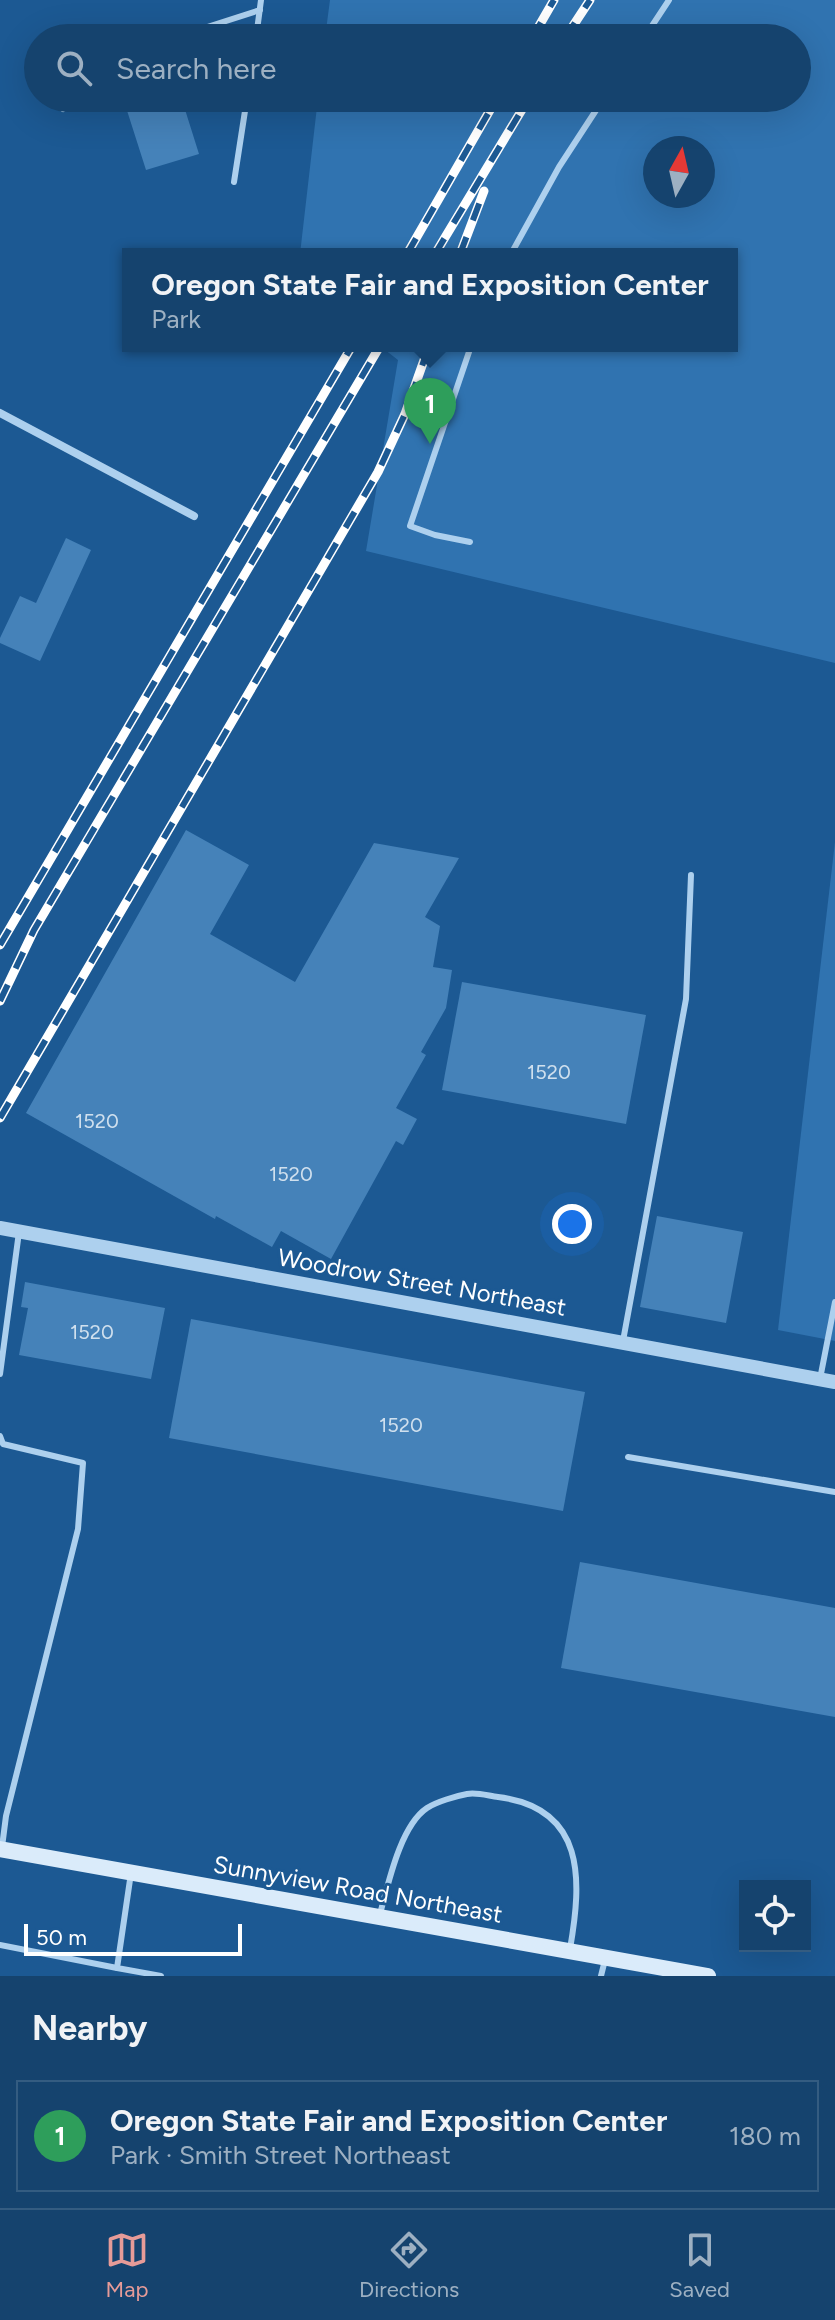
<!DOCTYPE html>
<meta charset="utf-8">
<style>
body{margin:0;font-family:Figtree,sans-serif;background:#224e76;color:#f1f3f6}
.controls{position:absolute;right:24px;bottom:24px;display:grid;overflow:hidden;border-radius:0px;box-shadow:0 8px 32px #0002}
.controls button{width:72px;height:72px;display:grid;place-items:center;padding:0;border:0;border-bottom:2px solid #345c81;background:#15436e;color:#f1f3f6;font:40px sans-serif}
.compass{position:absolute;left:643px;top:136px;width:72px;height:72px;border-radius:50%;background:#15436e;box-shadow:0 8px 32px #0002;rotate:8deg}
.scale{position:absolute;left:24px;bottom:20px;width:218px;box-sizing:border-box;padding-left:8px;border:4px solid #fff;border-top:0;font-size:22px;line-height:28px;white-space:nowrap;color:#fff;-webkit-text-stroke:6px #1c5993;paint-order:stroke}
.you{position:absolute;left:572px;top:1224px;width:28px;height:28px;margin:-20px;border:6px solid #fff;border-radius:50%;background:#1a73e8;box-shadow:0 0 0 12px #1a73e833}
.badge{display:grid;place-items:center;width:52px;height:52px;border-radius:50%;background:#e69b98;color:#fff;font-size:26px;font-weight:700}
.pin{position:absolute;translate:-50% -66px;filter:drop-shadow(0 2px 4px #0008)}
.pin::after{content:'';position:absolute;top:42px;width:28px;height:24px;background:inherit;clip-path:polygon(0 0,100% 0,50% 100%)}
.popup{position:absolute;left:122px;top:248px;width:616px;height:104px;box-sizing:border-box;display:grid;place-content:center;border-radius:0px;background:#15436e;filter:drop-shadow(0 2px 6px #0005);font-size:26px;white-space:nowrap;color:#9db0c2}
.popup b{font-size:30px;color:#f1f3f6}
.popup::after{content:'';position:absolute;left:50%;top:100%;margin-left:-16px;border:16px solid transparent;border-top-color:#15436e}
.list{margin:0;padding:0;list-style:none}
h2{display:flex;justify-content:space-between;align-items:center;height:104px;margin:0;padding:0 32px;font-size:34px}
h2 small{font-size:26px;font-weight:400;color:#9db0c2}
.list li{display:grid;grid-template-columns:52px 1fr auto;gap:24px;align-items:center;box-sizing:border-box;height:112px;margin:0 16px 16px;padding:0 16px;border:2px solid #345c81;border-radius:0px}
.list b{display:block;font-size:30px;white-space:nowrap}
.list p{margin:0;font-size:26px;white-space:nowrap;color:#9db0c2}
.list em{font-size:26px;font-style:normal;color:#9db0c2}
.icon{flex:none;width:44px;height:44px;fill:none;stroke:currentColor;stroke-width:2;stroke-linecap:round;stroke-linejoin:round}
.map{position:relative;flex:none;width:835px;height:1976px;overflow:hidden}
.search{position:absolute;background:#15436e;box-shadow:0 8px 32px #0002;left:24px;right:24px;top:24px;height:88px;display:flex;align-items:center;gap:20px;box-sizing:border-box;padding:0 28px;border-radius:44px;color:#9db0c2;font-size:30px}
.sheet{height:232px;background:#15436e}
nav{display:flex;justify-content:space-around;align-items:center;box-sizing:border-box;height:112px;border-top:2px solid #345c81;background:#15436e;font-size:22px;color:#9db0c2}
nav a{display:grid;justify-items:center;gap:4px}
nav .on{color:#e69b98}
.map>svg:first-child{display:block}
</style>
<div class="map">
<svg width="835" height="1976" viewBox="0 0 835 1976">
<rect width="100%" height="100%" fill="#1c5993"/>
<g fill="#3073b0" fill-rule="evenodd">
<path d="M330,0H835V663L366,551L398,360L380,346H732V254H300L318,98H797V38H325ZM655,148H703V196H655Z"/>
<path d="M835,842V1341L778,1330Z"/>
</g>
<g fill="#4582b9">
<path d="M123,98H187L182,100L199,154L146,170Z"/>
<path d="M66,538L91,550L40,661L0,643V638L20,596L36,603Z"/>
<path d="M186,830L249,865L210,934L295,982L374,843L459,858L425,917L440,926L433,967L452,970L446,1008L421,1052L426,1055L396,1108L417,1119L403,1145L396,1141L331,1259L281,1231L272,1247L216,1216L215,1219L26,1113Z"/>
<path d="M462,982L646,1015L626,1124L442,1090Z"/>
<path d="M657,1216L743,1232L726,1323L640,1307Z"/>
<path d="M25,1282L165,1308L151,1379L19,1355L28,1308L21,1307Z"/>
<path d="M191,1319L585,1392L563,1511L169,1438Z"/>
<path d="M580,1562L835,1608V1717L561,1668Z"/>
</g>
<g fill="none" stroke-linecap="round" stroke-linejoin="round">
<g stroke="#add0ee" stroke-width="6">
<path d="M173,38L260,10"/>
<path d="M256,38L261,0"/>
<path d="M644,38L669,0"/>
<path d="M63,109L71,98"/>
<path d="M234,182L247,98"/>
<path d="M511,254L559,167L604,98"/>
<path d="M470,542L435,535L410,526L471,346"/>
<path d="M623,1341L686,999L691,875"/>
<path d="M0,1374L19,1232"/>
<path d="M820,1379L835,1302"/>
<path d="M0,1436L3,1444L83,1463L78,1529L6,1816L2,1847"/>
<path d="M628,1457L835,1492"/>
<path d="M131,1873L117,1968L161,1976"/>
<path d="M380,1914C388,1885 400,1826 427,1808C436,1802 456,1796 467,1794C477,1792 489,1796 498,1797C586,1808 582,1880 570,1949"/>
<path d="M0,1945L117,1968"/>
<path d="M601,1976L605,1960"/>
</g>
<path stroke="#add0ee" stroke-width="8" d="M0,413L194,516"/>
<path stroke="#add0ee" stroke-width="14" d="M0,1228L835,1382"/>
<path stroke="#daebfa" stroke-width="16" d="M0,1849L708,1976"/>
<g stroke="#fff" stroke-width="9">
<g id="rail">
<path d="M532,38L554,0"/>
<path d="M565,38L590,0"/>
<path d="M407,254L497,98"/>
<path d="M435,254L529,98"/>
<path d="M460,254L484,191"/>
<path d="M0,945L352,346"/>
<path d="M0,1001L34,930L380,346"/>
<path d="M0,1118L378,472L405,414L429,346"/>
</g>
</g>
<use href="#rail" stroke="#1c5993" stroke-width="6" stroke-dasharray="18" stroke-linecap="butt"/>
</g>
<g text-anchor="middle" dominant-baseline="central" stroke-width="6" stroke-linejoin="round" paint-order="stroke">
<g font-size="20" fill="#d0e0ee">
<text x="549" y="1072">1520</text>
<text x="97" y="1121">1520</text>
<text x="291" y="1174">1520</text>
<text x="92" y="1332">1520</text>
<text x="401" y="1425">1520</text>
</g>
<g font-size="24" fill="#fff" stroke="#1c5993">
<text transform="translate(422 1282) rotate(10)">Woodrow Street Northeast</text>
<text transform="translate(358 1889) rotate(10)">Sunnyview Road Northeast</text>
</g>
</g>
</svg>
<div class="controls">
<button><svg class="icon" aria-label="locate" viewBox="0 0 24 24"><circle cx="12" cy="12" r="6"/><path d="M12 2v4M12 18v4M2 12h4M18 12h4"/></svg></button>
</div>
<svg class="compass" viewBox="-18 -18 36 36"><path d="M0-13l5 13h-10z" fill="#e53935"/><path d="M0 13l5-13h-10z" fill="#9db0c2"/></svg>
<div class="scale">50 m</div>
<div class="you"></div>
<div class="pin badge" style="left:430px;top:444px;background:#2e9e5b">1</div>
<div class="popup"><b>Oregon State Fair and Exposition Center</b>Park</div>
<div class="search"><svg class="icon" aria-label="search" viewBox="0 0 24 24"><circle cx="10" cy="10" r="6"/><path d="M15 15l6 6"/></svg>Search here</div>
</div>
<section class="sheet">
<h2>Nearby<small></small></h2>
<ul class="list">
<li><span class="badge" style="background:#2e9e5b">1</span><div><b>Oregon State Fair and Exposition Center</b><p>Park · Smith Street Northeast</p></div><em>180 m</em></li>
</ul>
</section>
<nav>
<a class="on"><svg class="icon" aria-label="map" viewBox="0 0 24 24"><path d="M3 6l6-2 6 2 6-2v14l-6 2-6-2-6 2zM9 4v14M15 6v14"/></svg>Map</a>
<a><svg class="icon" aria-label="directions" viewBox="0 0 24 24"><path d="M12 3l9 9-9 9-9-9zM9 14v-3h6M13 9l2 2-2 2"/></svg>Directions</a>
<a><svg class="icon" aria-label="saved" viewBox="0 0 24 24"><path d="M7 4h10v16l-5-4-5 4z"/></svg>Saved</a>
</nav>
